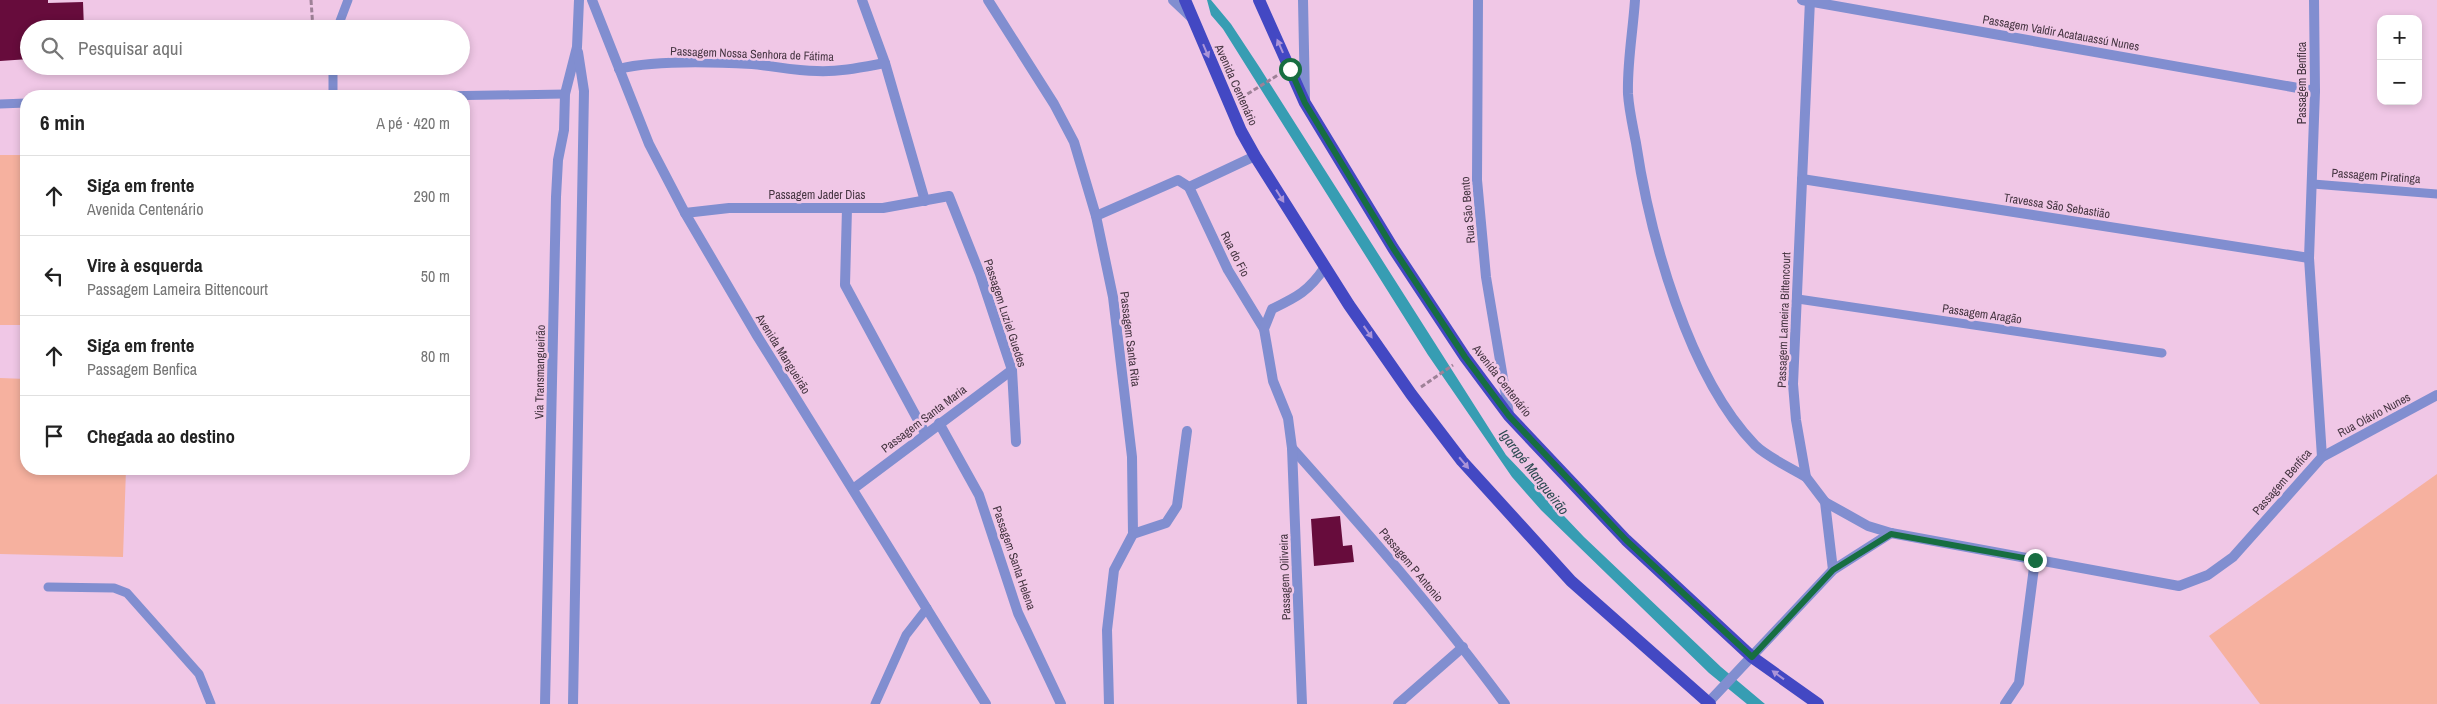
<!DOCTYPE html>
<html lang="pt">
<meta charset="utf-8">
<style>
body{margin:0;font-family:"Archivo Narrow",sans-serif;background:#f2f2f2;color:#222}
.controls{position:absolute;right:15px;top:15px;display:grid;overflow:hidden;border-radius:10px;box-shadow:0 2px 8px #0003}
.controls button{width:45px;height:45px;display:grid;place-items:center;padding:0;border:0;border-bottom:1px solid #e0e0e0;background:#fff;color:#222;font:25px sans-serif}
.stop{position:absolute;width:15px;height:15px;margin:-11px;border:4px solid #176e41;border-radius:50%;background:#fff}
.stop.end{background:#176e41;border-color:#fff;box-shadow:0 1px 5px #0008}
.list{margin:0;padding:0;list-style:none}
h2{display:flex;justify-content:space-between;align-items:center;height:65px;margin:0;padding:0 20px;font-size:21px}
h2 small{font-size:16px;font-weight:400;color:#767676}
.list li{display:grid;grid-template-columns:32px 1fr auto;gap:15px;align-items:center;box-sizing:border-box;height:80px;padding:0 20px;border-top:1px solid #e0e0e0}
.list b{display:block;font-size:19px;white-space:nowrap}
.list p{margin:0;font-size:16px;white-space:nowrap;color:#767676}
.list em{font-size:16px;font-style:normal;color:#767676}
.icon{flex:none;width:28px;height:28px;fill:none;stroke:currentColor;stroke-width:2;stroke-linecap:round;stroke-linejoin:round}
.map{position:relative;flex:none;width:2437px;height:704px;overflow:hidden}
.search{position:absolute;background:#fff;box-shadow:0 2px 8px #0003;left:20px;top:20px;width:450px;height:55px;display:flex;align-items:center;gap:12px;box-sizing:border-box;padding:0 18px;border-radius:28px;color:#767676;font-size:19px}
.panel{position:absolute;background:#fff;box-shadow:0 2px 8px #0003;left:20px;top:90px;width:450px;height:385px;border-radius:20px}
.map>svg:first-child{display:block}
</style>
<div class="map">
<svg width="2437" height="704" viewBox="0 0 2437 704">
<rect width="100%" height="100%" fill="#f0c7e6"/>
<g fill="#f6b19f">
<rect x="0" y="155" width="26" height="170"/>
<path d="M0,378L26,379V469H126L123,557L0,554Z"/>
<path d="M2437,474V704H2260L2209,636Z"/>
</g>
<path fill="#379db3" d="M1207,0H1211L1231,24L1260,68L1506,455L1584,537L1721,667L1765,704H1747L1709,673L1541,510L1512,477L1428,355L1223,29L1211,15Z"/>
<g fill="#670c3c">
<path d="M0,0H48V3L83,2L84,29H29V59L0,61Z"/>
<path d="M1340,516L1343,546L1352,545L1354,562L1314,566L1311,519Z"/>
</g>
<g fill="none" stroke-linecap="round" stroke-linejoin="round">
<g stroke="#9e8197" stroke-width="3" stroke-dasharray="5 2.5" stroke-linecap="butt">
<path d="M311,0L313,29"/>
<path d="M1241,98L1278,75"/>
<path d="M1421,387L1453,365"/>
</g>
<g stroke="#818ed0" stroke-width="9">
<path d="M337,29L348,0"/>
<path d="M333,66V96"/>
<path d="M436,96L565,94"/>
<path d="M0,104L26,103"/>
<path d="M2313,184L2437,194"/>
<path d="M1798,299L2162,353"/>
<path d="M48,587L114,588L127,593L199,674L211,704"/>
<path d="M875,704L906,635L927,608"/>
</g>
<g stroke="#818ed0" stroke-width="10">
<path d="M862,0L885,63L925,201"/>
<path d="M988,0L1054,104L1074,142L1096,216L1113,297L1132,457L1133,534L1114,570L1107,630L1109,704"/>
<path d="M1173,0L1192,18"/>
<path d="M1303,0L1305,99"/>
<path d="M1635,0C1633,31 1627,63 1628,94C1629,110 1633,127 1636,143C1650,236 1688,376 1755,445C1767,457 1791,468 1806,477"/>
<path d="M1802,0L2315,91"/>
<path d="M1810,0L1793,384L1796,420L1806,477L1825,502L1833,570"/>
<path d="M2314,0L2315,91L2309,258L2322,457"/>
<path d="M619,69C654,60 715,62 752,64C774,66 795,71 817,71C840,72 863,67 885,63"/>
<path d="M1802,179L2309,258"/>
<path d="M1189,187L1228,270L1264,329"/>
<path d="M847,208L845,285L925,433"/>
<path d="M685,213L729,208H883L949,196L980,274L1012,370L1016,442"/>
<path d="M1096,216L1178,180L1189,187L1255,156"/>
<path d="M939,423L979,495L1018,613L1061,704"/>
<path d="M1292,448C1366,531 1439,614 1505,704"/>
<path d="M853,489L1012,370"/>
<path d="M1825,502L1868,526L1891,533L2179,586L2208,575L2233,557L2322,457L2437,395"/>
<path d="M1133,534L1166,523L1177,506L1187,431"/>
<path d="M1302,704L1292,448L1288,418L1273,381L1264,329L1272,309C1297,297 1309,291 1325,267"/>
<path d="M1398,704L1463,647"/>
<path d="M1707,704L1833,570L1891,533"/>
<path d="M2005,704L2019,683L2035,560"/>
</g>
<g stroke="#818ed0" stroke-width="10">
<path d="M592,0L649,144L685,213L756,334L986,704"/>
<path d="M1478,0L1477,180L1486,277L1509,414"/>
<path d="M545,704L556,197L558,160L564,130L565,94L577,47L579,0"/>
<path d="M573,704L584,91L578,52"/>
</g>
<g stroke="#4348c3" stroke-width="12">
<path d="M1185,0L1241,131L1255,156L1349,305L1411,394L1462,461L1571,581L1710,704"/>
<path d="M1259,0L1305,103L1393,248L1465,357L1509,416L1626,540L1752,657L1818,704"/>
</g>
</g>
<defs><path id="oneway-solid" d="M-6-.8H1V-3.2L6.5 0L1 3.2V.8H-6Z" transform="scale(1.25)"/></defs>
<g fill="#ab94d8">
<use href="#oneway-solid" transform="translate(1280 46) rotate(-114)"/>
<use href="#oneway-solid" transform="translate(1206 51) rotate(67)"/>
<use href="#oneway-solid" transform="translate(1280 196) rotate(58)"/>
<use href="#oneway-solid" transform="translate(1368 332) rotate(55)"/>
<use href="#oneway-solid" transform="translate(1464 463) rotate(50)"/>
<use href="#oneway-solid" transform="translate(1778 675) rotate(-144)"/>
</g>
<g fill="none" stroke-linecap="round" stroke-linejoin="round">
<path stroke="#176e41" stroke-width="6" d="M1290,69L1305,103L1393,248L1465,357L1509,416L1626,540L1752,657L1833,570L1891,534L2035,560"/>
</g>
<g text-anchor="middle" dominant-baseline="central" stroke-width="5" stroke-linejoin="round" paint-order="stroke">
<g font-size="12" fill="#453541" stroke="#f0c7e6">
<text transform="translate(2061 33) rotate(10)">Passagem Valdir Acatauassú Nunes</text>
<text transform="translate(752 54) rotate(2)">Passagem Nossa Senhora de Fátima</text>
<text transform="translate(2302 83) rotate(-90)">Passagem Benfica</text>
<text transform="translate(1236 85) rotate(66)">Avenida Centenário</text>
<text transform="translate(2376 176) rotate(4)">Passagem Piratinga</text>
<text x="817" y="195">Passagem Jader Dias</text>
<text transform="translate(2057 206) rotate(9)">Travessa São Sebastião</text>
<text transform="translate(1468 210) rotate(-95)">Rua São Bento</text>
<text transform="translate(1235 254) rotate(63)">Rua do Fio</text>
<text transform="translate(1005 313) rotate(72)">Passagem Luziel Guedes</text>
<text transform="translate(1982 314) rotate(8)">Passagem Aragão</text>
<text transform="translate(1784 320) rotate(-88)">Passagem Lameira Bittencourt</text>
<text transform="translate(1130 339) rotate(83)">Passagem Santa Rita</text>
<text transform="translate(783 354) rotate(58)">Avenida Mangueirão</text>
<text transform="translate(540 372) rotate(-89)">Via Transmangueirão</text>
<text transform="translate(1502 381) rotate(52)">Avenida Centenário</text>
<text transform="translate(2374 415) rotate(-28)">Rua Olávio Nunes</text>
<text transform="translate(924 419) rotate(-37)">Passagem Santa Maria</text>
<text transform="translate(2282 482) rotate(-49)">Passagem Benfica</text>
<text transform="translate(1014 558) rotate(71)">Passagem Santa Helena</text>
<text transform="translate(1411 565) rotate(50)">Passagem P Antonio</text>
<text transform="translate(1285 577) rotate(-92)">Passagem Oiliveira</text>
</g>
<g font-size="14" font-style="italic" fill="#2c4a51" stroke="#f0c7e6">
<text transform="translate(1534 472) rotate(52)">Igarapé Mangueirão</text>
</g>
</g>
</svg>
<div class="controls">
<button>+</button>
<button>−</button>
</div>
<div class="stop" style="left:1290px;top:69px"></div>
<div class="stop end" style="left:2035px;top:560px"></div>
<div class="search"><svg class="icon" aria-label="search" viewBox="0 0 24 24"><circle cx="10" cy="10" r="6"/><path d="M15 15l6 6"/></svg>Pesquisar aqui</div>
<section class="panel">
<h2>6 min<small>A pé · 420 m</small></h2>
<ul class="list">
<li><svg class="icon" aria-label="ahead" viewBox="0 0 24 24"><path d="M12 20V5M6 11l6-6 6 6"/></svg><div><b>Siga em frente</b><p>Avenida Centenário</p></div><em>290 m</em></li>
<li><svg class="icon" aria-label="left" viewBox="0 0 24 24"><path d="M17 20v-9H6M10 6l-5 5 5 5"/></svg><div><b>Vire à esquerda</b><p>Passagem Lameira Bittencourt</p></div><em>50 m</em></li>
<li><svg class="icon" aria-label="ahead" viewBox="0 0 24 24"><path d="M12 20V5M6 11l6-6 6 6"/></svg><div><b>Siga em frente</b><p>Passagem Benfica</p></div><em>80 m</em></li>
<li><svg class="icon" aria-label="arrive" viewBox="0 0 24 24"><path d="M6 21V4h12l-3 4 3 4H6"/></svg><div><b>Chegada ao destino</b></div></li>
</ul>
</section>
</div>
